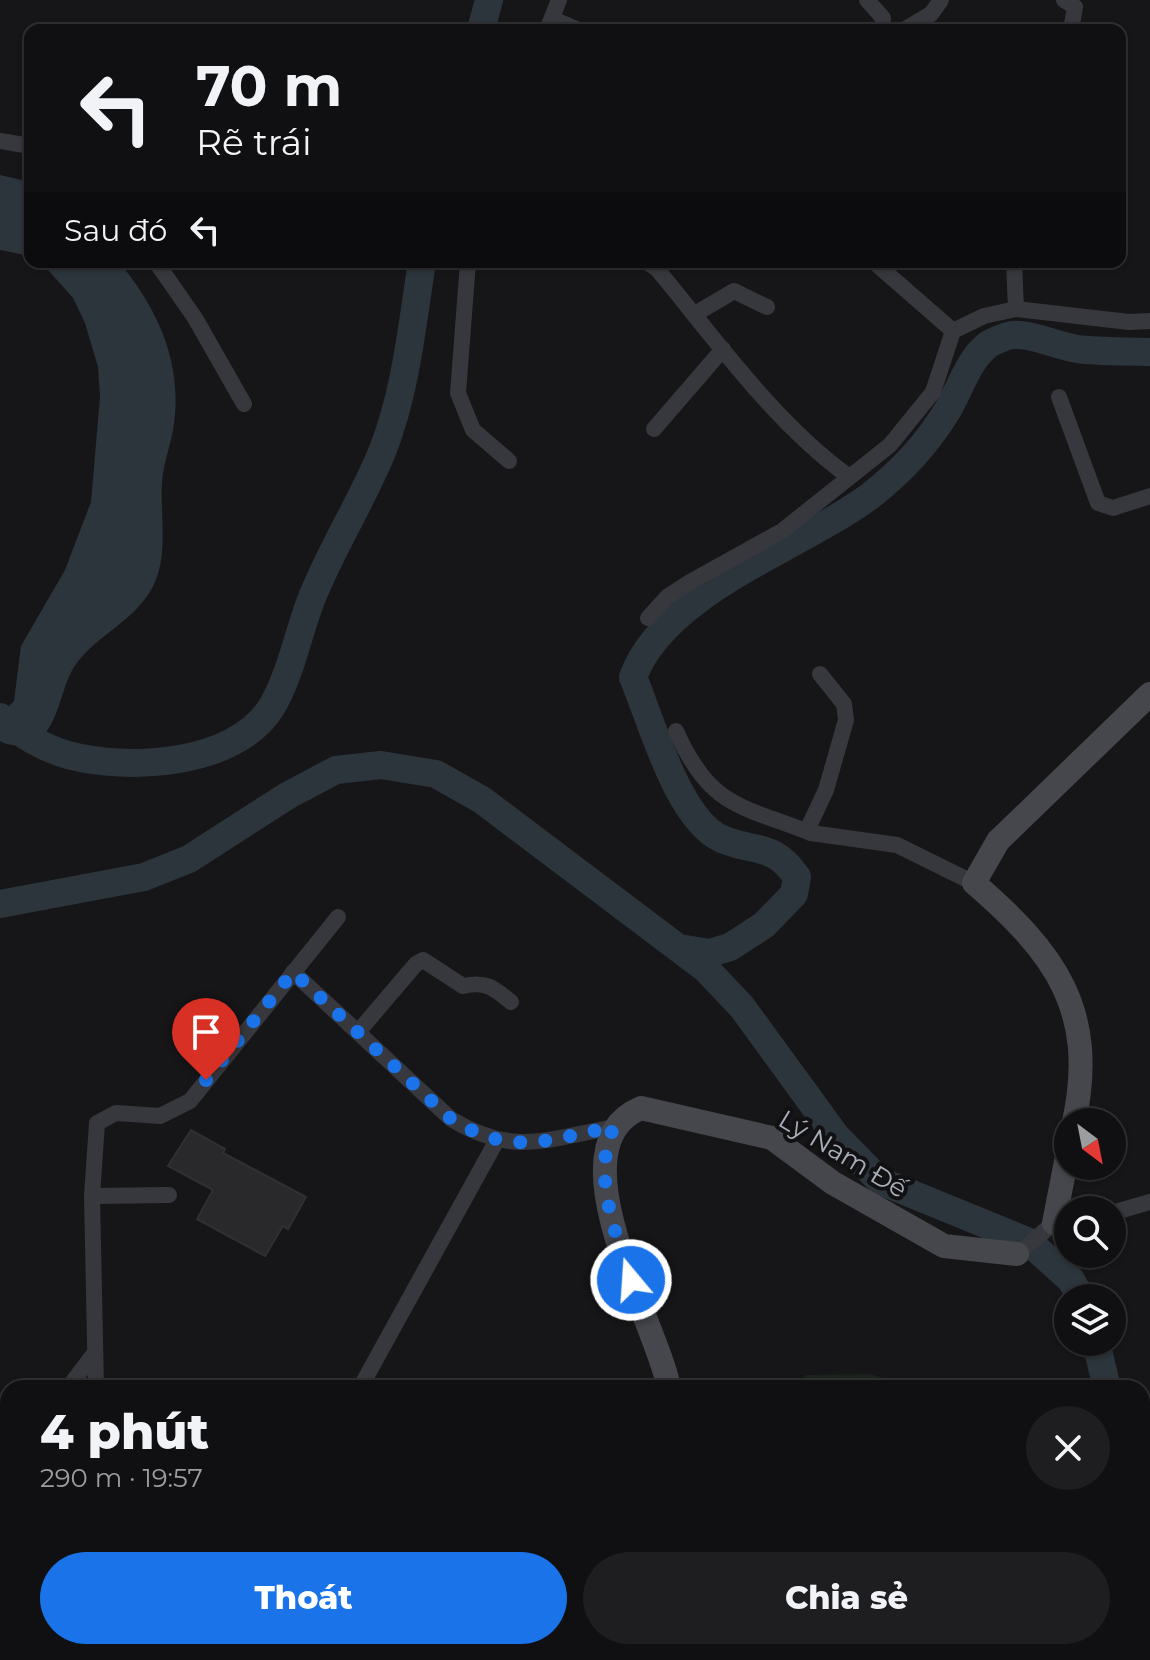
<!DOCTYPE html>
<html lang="vi">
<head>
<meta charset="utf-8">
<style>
	body { margin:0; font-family:Montserrat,sans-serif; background:#1e1e20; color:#f1f3f6; height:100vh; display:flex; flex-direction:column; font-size:30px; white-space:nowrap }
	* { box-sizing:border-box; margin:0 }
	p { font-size:26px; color:#9c9d9f }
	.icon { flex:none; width:44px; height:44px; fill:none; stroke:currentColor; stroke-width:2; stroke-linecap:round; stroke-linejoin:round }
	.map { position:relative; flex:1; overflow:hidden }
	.side { position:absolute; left:0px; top:1380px; width:1150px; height:280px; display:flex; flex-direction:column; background:#101012; border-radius:24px 24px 0 0; box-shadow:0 2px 6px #0004,0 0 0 2px #303032 }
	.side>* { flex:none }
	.top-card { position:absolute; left:24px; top:24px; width:1102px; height:244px; border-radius:16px; box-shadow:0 2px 6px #0004,0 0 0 2px #303032; background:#101012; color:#f1f3f6; overflow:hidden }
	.needle { width:52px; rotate:148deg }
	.buttons { position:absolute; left:1054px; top:1108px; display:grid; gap:16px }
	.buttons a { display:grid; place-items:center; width:72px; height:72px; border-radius:50%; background:#101012; box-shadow:0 2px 6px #0004,0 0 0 2px #303032; font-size:40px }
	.pin { position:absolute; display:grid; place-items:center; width:68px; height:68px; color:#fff; margin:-82px -34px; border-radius:50% 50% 50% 0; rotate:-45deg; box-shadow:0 0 8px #0007 }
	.pin .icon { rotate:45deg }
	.me { position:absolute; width:88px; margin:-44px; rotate:342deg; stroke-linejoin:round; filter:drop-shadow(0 0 6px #0008) }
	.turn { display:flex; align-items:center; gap:28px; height:168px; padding:0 40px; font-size:36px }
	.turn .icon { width:104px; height:104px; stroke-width:2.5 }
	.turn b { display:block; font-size:56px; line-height:68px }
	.then { display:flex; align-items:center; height:76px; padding:0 40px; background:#0003; gap:16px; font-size:30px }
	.round { display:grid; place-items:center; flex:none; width:84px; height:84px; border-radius:42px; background:#1e1e20 }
	.summary { display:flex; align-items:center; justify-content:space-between; height:136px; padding:0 40px }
	h1 { font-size:48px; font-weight:800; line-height:60px }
	.cta { display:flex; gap:16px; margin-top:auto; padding:16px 40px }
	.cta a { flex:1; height:92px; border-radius:48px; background:#1a73e8; color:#fff; font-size:32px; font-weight:800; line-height:92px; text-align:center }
	.cta a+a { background:#1e1e20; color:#f1f3f6 }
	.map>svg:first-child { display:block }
	.green { fill:#1c231d }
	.water { fill:#2c353c }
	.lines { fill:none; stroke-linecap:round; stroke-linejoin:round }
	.river { stroke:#2c353c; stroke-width:28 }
	.building { fill:#29292c; stroke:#303034; stroke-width:2 }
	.street { stroke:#37383d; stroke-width:16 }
	.secondary { stroke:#45474d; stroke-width:24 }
	.route { stroke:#1a73e8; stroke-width:14; stroke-dasharray:0 25.2 }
	.labels { text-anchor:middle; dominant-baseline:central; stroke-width:8; stroke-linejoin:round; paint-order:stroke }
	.street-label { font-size:26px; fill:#a8adb8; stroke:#111113 }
</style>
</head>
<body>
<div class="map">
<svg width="1150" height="1660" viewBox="0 0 1150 1660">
	<rect width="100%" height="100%" fill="#161618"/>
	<g class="green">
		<polygon points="870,1374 915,1388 795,1388 806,1375"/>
		<polygon points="791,1652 1070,1652 1075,1660 790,1660"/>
	</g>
	<g class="water">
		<polygon points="0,175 30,182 30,256 0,250"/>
		<path d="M 41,262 L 119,262 C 159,310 184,366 173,430 C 170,447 163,465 162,483 C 160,513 167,544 158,574 C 144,619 97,632 74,667 C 61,688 59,723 40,738 C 29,746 12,748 0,741 L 0,705 L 9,706 L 14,701 L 21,646 L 65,570 L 91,502 L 100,397 L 98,367 L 85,323 L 73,298 Z"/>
	</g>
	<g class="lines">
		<g class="river">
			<polyline points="481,30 489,0"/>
			<path d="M 0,717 C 19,733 43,748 68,755 C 127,771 234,766 271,708 C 290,677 298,634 311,600 C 331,549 361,503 382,452 C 406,392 412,325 422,262"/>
			<polyline points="0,904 144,877 189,859 287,796 336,770 381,765 436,774 482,800 706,969 742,1007 836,1136 880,1181 1029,1242 1071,1280 1081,1298"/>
			<path d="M 679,948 L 710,953 L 730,947 L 764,925 L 794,894 L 797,877 C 773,842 755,853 722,839 C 678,820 651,720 633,677 C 665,591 799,549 870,496 C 901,472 927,444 947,411 C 960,390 968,359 989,344 C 994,341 1006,336 1012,335 C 1031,333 1057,346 1077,349 C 1101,352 1126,351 1150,352"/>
			<polyline points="1096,1342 1107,1388"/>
			<polyline points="1142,1524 1150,1544"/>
		</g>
	</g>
	<polygon class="building" points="191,1130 225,1149 223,1153 306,1197 288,1229 283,1226 265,1256 197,1219 213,1190 168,1166"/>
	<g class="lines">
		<g class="street">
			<polyline points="867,0 883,18 882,30"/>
			<polyline points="1064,0 1075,7 1071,30"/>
			<polyline points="553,19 579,30"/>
			<polyline points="547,30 559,0"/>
			<polyline points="904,30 931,14 941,0"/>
			<polyline points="0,141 30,146"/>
			<polyline points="156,262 195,318 244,404"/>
			<polyline points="468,262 458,393 473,430 509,461"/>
			<path d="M 647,262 L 657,269 C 716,340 774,422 848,476"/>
			<polyline points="874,262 953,331"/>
			<polyline points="1014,262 1016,309"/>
			<polyline points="695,314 734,291 767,307"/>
			<polyline points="1059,397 1098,503 1113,508 1150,496"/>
			<polyline points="654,429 723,349"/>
			<polyline points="648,618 667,597 690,582 782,531 890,445 933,392 953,331 984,316 1016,309 1129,322 1150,321"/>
			<polyline points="820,674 844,704 846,720 826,790 810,824 811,833 897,845 974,883"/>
			<path d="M 676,731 C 710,807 739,805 811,833"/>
			<path d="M 293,972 L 451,1119 C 514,1157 547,1139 614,1127"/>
			<path d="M 358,1032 L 416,964 L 423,960 L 463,986 C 486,981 493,987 511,1002"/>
			<polyline points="92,1196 169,1195"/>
			<polyline points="1112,1213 1150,1202"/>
			<polyline points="1017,1254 1054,1223 1068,1221"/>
			<polyline points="68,1388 93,1355"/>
			<polyline points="96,1388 92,1196 97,1123 116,1113 160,1116 190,1101 338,917"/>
			<polyline points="360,1388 497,1140"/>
			<polyline points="0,1448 8,1441"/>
			<polyline points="509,1652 537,1658 608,1654"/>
			<polyline points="99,1660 101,1652"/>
			<polyline points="147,1660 155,1652"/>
		</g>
		<g class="secondary">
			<path d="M 1074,1122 C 1098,1010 1055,953 974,883 L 998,841 L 1150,694"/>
			<polyline points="1054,1223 1068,1151"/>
			<path d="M 669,1388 C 658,1325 550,1146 641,1108 L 772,1138 L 833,1183 L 944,1246 L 1017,1254"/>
			<polyline points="607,1660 609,1652"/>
		</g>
	</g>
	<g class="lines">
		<path class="route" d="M 206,1080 L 293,972 L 451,1119 C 514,1158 547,1139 614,1127 C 591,1173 616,1234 631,1280"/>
	</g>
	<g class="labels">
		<g class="street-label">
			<text transform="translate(843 1154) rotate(31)">Lý Nam Đế</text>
		</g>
	</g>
</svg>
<div class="buttons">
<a><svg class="needle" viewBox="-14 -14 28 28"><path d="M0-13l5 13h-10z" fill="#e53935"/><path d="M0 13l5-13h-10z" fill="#9c9d9f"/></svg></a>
<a><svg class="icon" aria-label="search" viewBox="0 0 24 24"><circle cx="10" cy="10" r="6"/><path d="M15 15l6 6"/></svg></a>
<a><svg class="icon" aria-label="layers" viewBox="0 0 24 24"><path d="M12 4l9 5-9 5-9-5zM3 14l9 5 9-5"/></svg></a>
</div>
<div class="pin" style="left:206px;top:1080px;background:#d93025"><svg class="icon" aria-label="arrive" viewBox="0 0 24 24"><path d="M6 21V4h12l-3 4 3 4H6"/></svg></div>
<svg class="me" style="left:631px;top:1280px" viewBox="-20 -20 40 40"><circle r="17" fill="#1a73e8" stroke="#fff" stroke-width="3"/><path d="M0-11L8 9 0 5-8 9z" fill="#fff"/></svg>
<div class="top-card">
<div class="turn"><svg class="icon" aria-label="left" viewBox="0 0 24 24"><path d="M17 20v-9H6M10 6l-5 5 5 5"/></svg><div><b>70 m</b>Rẽ trái</div></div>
<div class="then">Sau đó<svg class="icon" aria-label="left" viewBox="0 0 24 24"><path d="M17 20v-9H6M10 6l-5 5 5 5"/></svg></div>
</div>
<section class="side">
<div class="summary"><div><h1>4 phút</h1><p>290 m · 19:57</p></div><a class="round"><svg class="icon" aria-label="close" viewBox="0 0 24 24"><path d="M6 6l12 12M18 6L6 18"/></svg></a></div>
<div class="cta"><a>Thoát</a><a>Chia sẻ</a></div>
</section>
</div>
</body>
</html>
